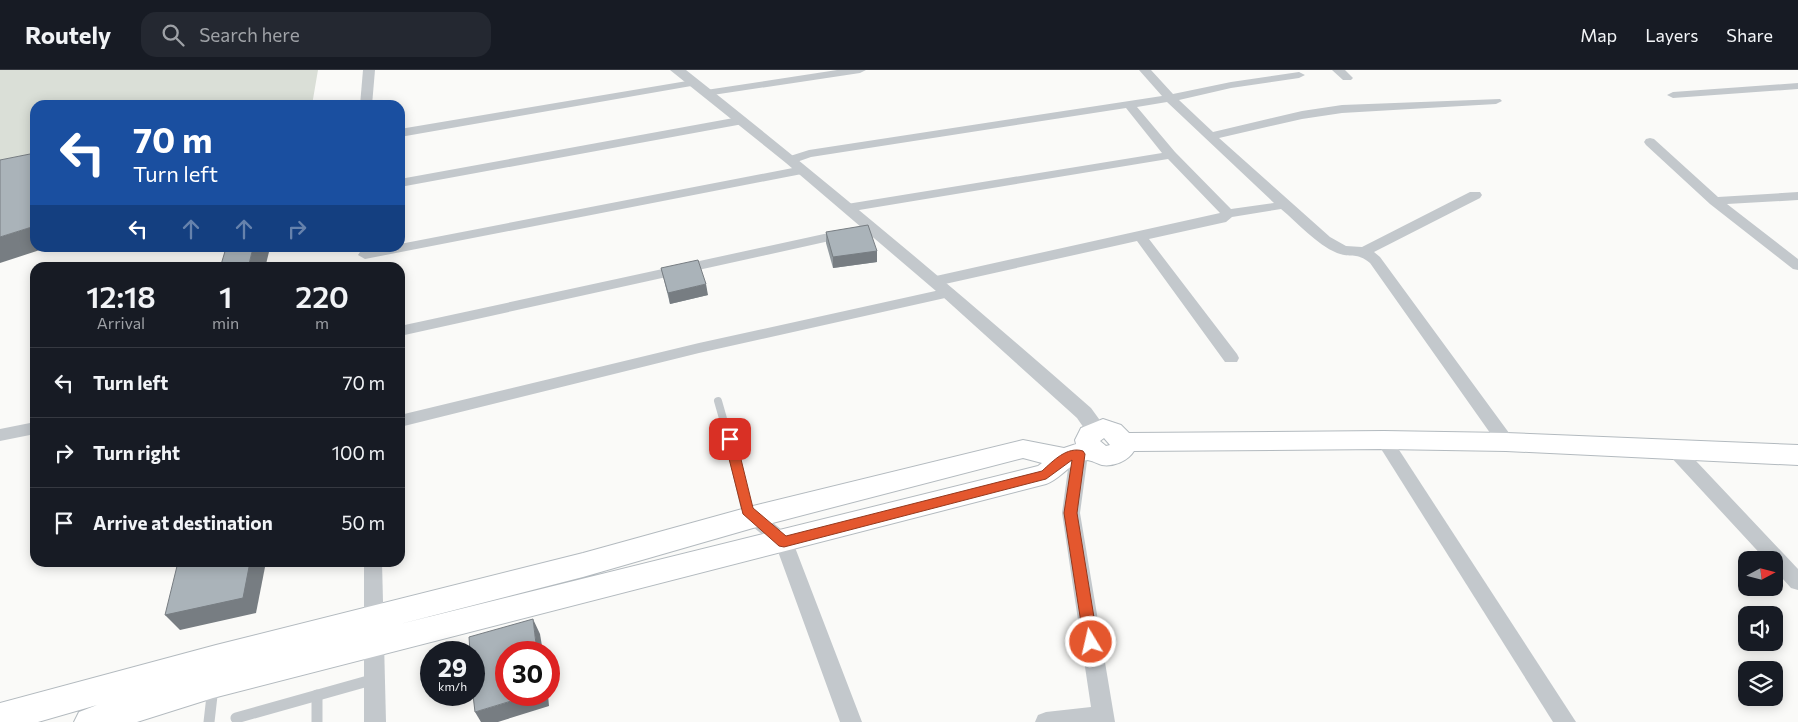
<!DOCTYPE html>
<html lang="en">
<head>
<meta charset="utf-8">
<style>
	body { margin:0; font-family:Commissioner,sans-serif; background:#242831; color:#f1f3f6; height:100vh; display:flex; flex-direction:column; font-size:19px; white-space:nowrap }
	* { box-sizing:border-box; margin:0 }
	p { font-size:16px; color:#9ea1a6 }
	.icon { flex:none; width:28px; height:28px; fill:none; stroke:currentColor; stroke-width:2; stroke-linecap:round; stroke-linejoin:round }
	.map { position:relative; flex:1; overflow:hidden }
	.drawer { position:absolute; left:30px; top:192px; width:375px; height:305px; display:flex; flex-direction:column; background:#171b24; border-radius:15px; box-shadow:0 2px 12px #0003 }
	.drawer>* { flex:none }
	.banner { position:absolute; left:30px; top:30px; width:375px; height:152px; border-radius:15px; box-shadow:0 2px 12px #0003; background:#1a4fa0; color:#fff; overflow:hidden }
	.needle { width:32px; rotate:83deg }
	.fabs { position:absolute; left:1738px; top:481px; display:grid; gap:10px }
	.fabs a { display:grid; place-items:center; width:45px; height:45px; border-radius:10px; background:#171b24; box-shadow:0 2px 12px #0003; font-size:25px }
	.speed { position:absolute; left:420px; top:571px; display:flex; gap:10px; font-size:25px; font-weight:700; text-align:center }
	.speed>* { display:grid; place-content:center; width:65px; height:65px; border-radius:50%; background:#171b24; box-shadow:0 2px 12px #0003; line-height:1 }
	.speed small { font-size:12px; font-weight:400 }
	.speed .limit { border:8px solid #d22; background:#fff; color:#111 }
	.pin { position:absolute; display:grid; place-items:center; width:42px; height:42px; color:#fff; margin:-21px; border-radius:10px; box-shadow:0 2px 8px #0006 }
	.me { position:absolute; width:55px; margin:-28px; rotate:351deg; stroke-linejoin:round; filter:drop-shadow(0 0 4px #0008) }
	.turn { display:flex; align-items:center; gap:18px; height:105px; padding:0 20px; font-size:22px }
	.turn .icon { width:65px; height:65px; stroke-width:2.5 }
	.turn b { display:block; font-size:35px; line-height:42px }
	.lanes { display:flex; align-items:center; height:48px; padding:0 20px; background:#0003; justify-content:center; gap:25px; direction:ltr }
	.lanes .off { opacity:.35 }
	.eta { display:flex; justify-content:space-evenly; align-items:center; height:85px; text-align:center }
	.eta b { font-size:30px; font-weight:600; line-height:35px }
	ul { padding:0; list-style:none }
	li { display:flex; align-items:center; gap:15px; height:70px; padding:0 20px; border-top:1px solid #363941 }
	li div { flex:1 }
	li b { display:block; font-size:19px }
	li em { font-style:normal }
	header { display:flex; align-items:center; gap:30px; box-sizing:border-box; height:70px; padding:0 25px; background:#171b24; border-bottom:1px solid #363941 }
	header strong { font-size:24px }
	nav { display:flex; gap:28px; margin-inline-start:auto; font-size:18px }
	.search { width:350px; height:45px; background:#242831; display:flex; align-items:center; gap:12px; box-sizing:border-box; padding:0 18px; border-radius:15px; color:#9ea1a6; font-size:19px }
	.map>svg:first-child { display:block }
	.green { fill:#dadfd7 }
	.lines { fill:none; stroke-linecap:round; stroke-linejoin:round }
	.secondary-casing { stroke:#b3babf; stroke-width:2 }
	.service-far1 { stroke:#c3c8cc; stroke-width:8 }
	.service { stroke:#c3c8cc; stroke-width:11 }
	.minor { fill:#c3c8cc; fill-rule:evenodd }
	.tertiary { fill:#c3c8cc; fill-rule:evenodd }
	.secondary { fill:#fff; fill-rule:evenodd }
	.wall { fill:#929a9f }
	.shaded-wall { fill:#777d82 }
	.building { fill:#aab3b9; stroke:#777d82 }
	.route { fill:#e4572e; stroke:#94391e }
</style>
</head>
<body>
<header>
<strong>Routely</strong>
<div class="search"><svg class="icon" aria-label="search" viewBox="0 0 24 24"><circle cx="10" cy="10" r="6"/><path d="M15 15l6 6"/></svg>Search here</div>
<nav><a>Map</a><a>Layers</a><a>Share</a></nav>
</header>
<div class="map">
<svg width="1798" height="652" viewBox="0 0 1798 652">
	<rect width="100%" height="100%" fill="#fafaf8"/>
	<polygon class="green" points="0,0 318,0 312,35 35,35 35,85 0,91"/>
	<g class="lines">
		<defs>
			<path id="secondary" d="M 1103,349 L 1121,355 L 1129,363 L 1384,361 L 1506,363 L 1798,375 L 1798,395 L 1506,381 L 1384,379 L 1134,381 C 1128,391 1113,397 1102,395 C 1098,394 1091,390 1087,390 C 1071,391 1061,409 1046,414 L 213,628 L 137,652 L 74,652 L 79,642 L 97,635 L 38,652 L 0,652 L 0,633 L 216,575 L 583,483 L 753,436 L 1023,370 L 1064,378 L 1076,374 L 1075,370 L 1081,358 ZM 1104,368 L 1110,375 L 1106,376 L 1100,371 ZM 1023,388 L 1042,393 L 1038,396 L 400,554 L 583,507 L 753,458 Z"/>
		</defs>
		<use href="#secondary" class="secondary-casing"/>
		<polyline class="service-far1" points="718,331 734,387"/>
		<g class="service">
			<polyline points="734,386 747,441 753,446"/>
			<polyline points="317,625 317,652"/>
			<polyline points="236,648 375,609"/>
			<polyline points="209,652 213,617"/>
		</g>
		<g class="minor">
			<polygon points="363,0 375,0 372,35 360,35"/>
			<polygon points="837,0 866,0 860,3 706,26 700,23 706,20"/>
			<path d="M 1139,0 L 1151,0 L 1173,24 L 1231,12 L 1299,2 L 1305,5 L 1299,8 L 1231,18 L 1179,30 L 1213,62 L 1302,41 L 1342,35 L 1500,29 L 1502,31 L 1496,34 L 1342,43 L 1302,49 L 1219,68 L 1330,167 L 1346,176 L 1362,177 L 1470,122 L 1480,122 L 1482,125 L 1480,128 L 1374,182 L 1380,187 L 1512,367 L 1514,372 L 1512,377 L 1506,378 L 1500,377 L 1370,193 C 1355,181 1352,189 1337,183 C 1316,174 1299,154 1281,139 L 1232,147 L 1226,152 L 1149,169 L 1237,284 L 1239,288 L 1237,292 L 1225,292 L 1137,171 L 936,216 L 929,211 L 936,206 L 1220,143 L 1168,89 L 847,142 L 840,138 L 847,134 L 1162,83 L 1126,38 L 811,87 L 791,94 L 785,90 L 787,87 L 809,80 L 1162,26 ZM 1167,32 L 1274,133 L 1231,139 L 1175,82 L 1137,37 Z"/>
			<polygon points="1332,0 1345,0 1353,8 1351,10 1343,10"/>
			<polygon points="693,10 699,13 697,15 400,67 400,59"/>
			<polygon points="1798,13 1798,19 1673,28 1667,25 1673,22"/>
			<polygon points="739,47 743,48 745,51 743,54 400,117 400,109"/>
			<polygon points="1650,68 1654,69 1718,127 1798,122 1798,130 1727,134 1798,189 1798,200 1793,199 1710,134 1646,75 1644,72 1646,69"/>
			<polygon points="803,96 809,100 807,103 365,189 358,185 360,182 381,178 400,178 400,174"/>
			<polygon points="847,159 852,160 854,163 852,166 400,266 400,256"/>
			<polygon points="949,218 954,220 956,223 954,226 699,283 400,357 400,345 699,273"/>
			<polygon points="35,352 35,364 0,371 0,359"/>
			<polygon points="1384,364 1390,366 1576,652 1553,652 1378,374 1376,370 1378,366"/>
			<polygon points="1674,373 1680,374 1798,499 1798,520 1791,518 1774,499 1774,490 1766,490 1668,384 1665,379 1668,374"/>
			<polygon points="1079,377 1085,379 1088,384 1080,443 1115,652 1035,652 1038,645 1046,642 1091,637 1062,443 1070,384 1073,379"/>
			<polygon points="753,440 759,442 791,467 862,652 840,652 776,476 747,452 744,447 747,442"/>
			<polygon points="364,492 382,492 386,652 364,652"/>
		</g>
		<path class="tertiary" d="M 670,0 L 686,0 C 824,109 959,222 1091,338 L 1107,360 L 1104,365 C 1090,370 1085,359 1077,348 L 943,227 L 786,93 Z"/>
		<use href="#secondary" class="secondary"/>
	</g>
	<g class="wall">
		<polygon points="826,162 877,181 877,192 833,198 826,173"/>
		<polygon points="661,198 708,225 670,234"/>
	</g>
	<g class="shaded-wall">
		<polygon points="35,156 35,178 46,178 0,193 0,167"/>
		<polygon points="253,178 270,178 265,198 248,198"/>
		<polygon points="877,181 877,192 833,198 833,187"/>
		<polygon points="706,214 708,225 670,234 668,223"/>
		<polygon points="250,492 266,492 256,543 180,560 165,545"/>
		<polygon points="533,549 540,564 543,582 537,582"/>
		<polygon points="531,625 548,625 549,636 498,652 481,652 475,642"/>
	</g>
	<g class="building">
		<polygon points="35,83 35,156 0,167 0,90"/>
		<polygon points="868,155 877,181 833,187 826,162"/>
		<polygon points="226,178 253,178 248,198 220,198"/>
		<polygon points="698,190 706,214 668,223 661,198"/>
		<polygon points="178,492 250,492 243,528 165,545"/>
		<polygon points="533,549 537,582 506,582 506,625 531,625 475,642 473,625 474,582 470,582 469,567"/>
	</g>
	<path class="route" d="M 730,365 L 736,369 L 753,438 L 786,466 L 1042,401 C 1053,391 1067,376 1083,381 L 1085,384 L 1077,443 L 1098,572 L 1096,577 L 1091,578 L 1086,577 L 1084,572 L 1064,443 L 1072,390 L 1046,409 L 784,477 L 779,476 L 743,444 L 724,369 Z"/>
</svg>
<div class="fabs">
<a><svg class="needle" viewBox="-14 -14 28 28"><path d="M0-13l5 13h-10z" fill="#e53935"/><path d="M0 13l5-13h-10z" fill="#9ea1a6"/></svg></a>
<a><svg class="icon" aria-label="sound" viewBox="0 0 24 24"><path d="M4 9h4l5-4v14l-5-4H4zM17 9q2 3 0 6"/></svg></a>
<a><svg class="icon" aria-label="layers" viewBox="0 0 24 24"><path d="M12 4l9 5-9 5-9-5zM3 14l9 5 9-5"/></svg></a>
</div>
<div class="speed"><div>29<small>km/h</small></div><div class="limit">30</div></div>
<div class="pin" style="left:730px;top:369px;background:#d93025"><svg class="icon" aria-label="arrive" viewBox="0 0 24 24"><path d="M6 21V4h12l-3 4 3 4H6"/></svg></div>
<svg class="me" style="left:1091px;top:572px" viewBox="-20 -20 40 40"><circle r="17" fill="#e4572e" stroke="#fff" stroke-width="3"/><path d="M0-11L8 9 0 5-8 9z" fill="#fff"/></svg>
<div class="banner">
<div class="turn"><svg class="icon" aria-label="left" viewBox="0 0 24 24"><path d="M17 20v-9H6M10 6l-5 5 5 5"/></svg><div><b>70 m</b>Turn left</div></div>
<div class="lanes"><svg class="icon" aria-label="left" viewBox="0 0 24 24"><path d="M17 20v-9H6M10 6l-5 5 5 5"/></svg><svg class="icon off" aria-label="ahead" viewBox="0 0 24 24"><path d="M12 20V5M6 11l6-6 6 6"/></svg><svg class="icon off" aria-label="ahead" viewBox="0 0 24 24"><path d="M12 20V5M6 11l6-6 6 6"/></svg><svg class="icon off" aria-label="right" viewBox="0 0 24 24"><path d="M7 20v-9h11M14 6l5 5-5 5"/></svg></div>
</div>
<section class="drawer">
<div class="eta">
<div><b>12:18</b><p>Arrival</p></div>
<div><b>1</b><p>min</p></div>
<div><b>220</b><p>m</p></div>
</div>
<ul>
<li><svg class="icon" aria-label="left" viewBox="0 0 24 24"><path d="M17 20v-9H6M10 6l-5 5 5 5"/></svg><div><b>Turn left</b></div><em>70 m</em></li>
<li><svg class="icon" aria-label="right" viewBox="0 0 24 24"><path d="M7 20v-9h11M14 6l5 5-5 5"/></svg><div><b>Turn right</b></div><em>100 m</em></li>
<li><svg class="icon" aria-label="arrive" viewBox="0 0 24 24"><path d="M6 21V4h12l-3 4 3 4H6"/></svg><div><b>Arrive at destination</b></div><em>50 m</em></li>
</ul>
</section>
</div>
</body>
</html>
